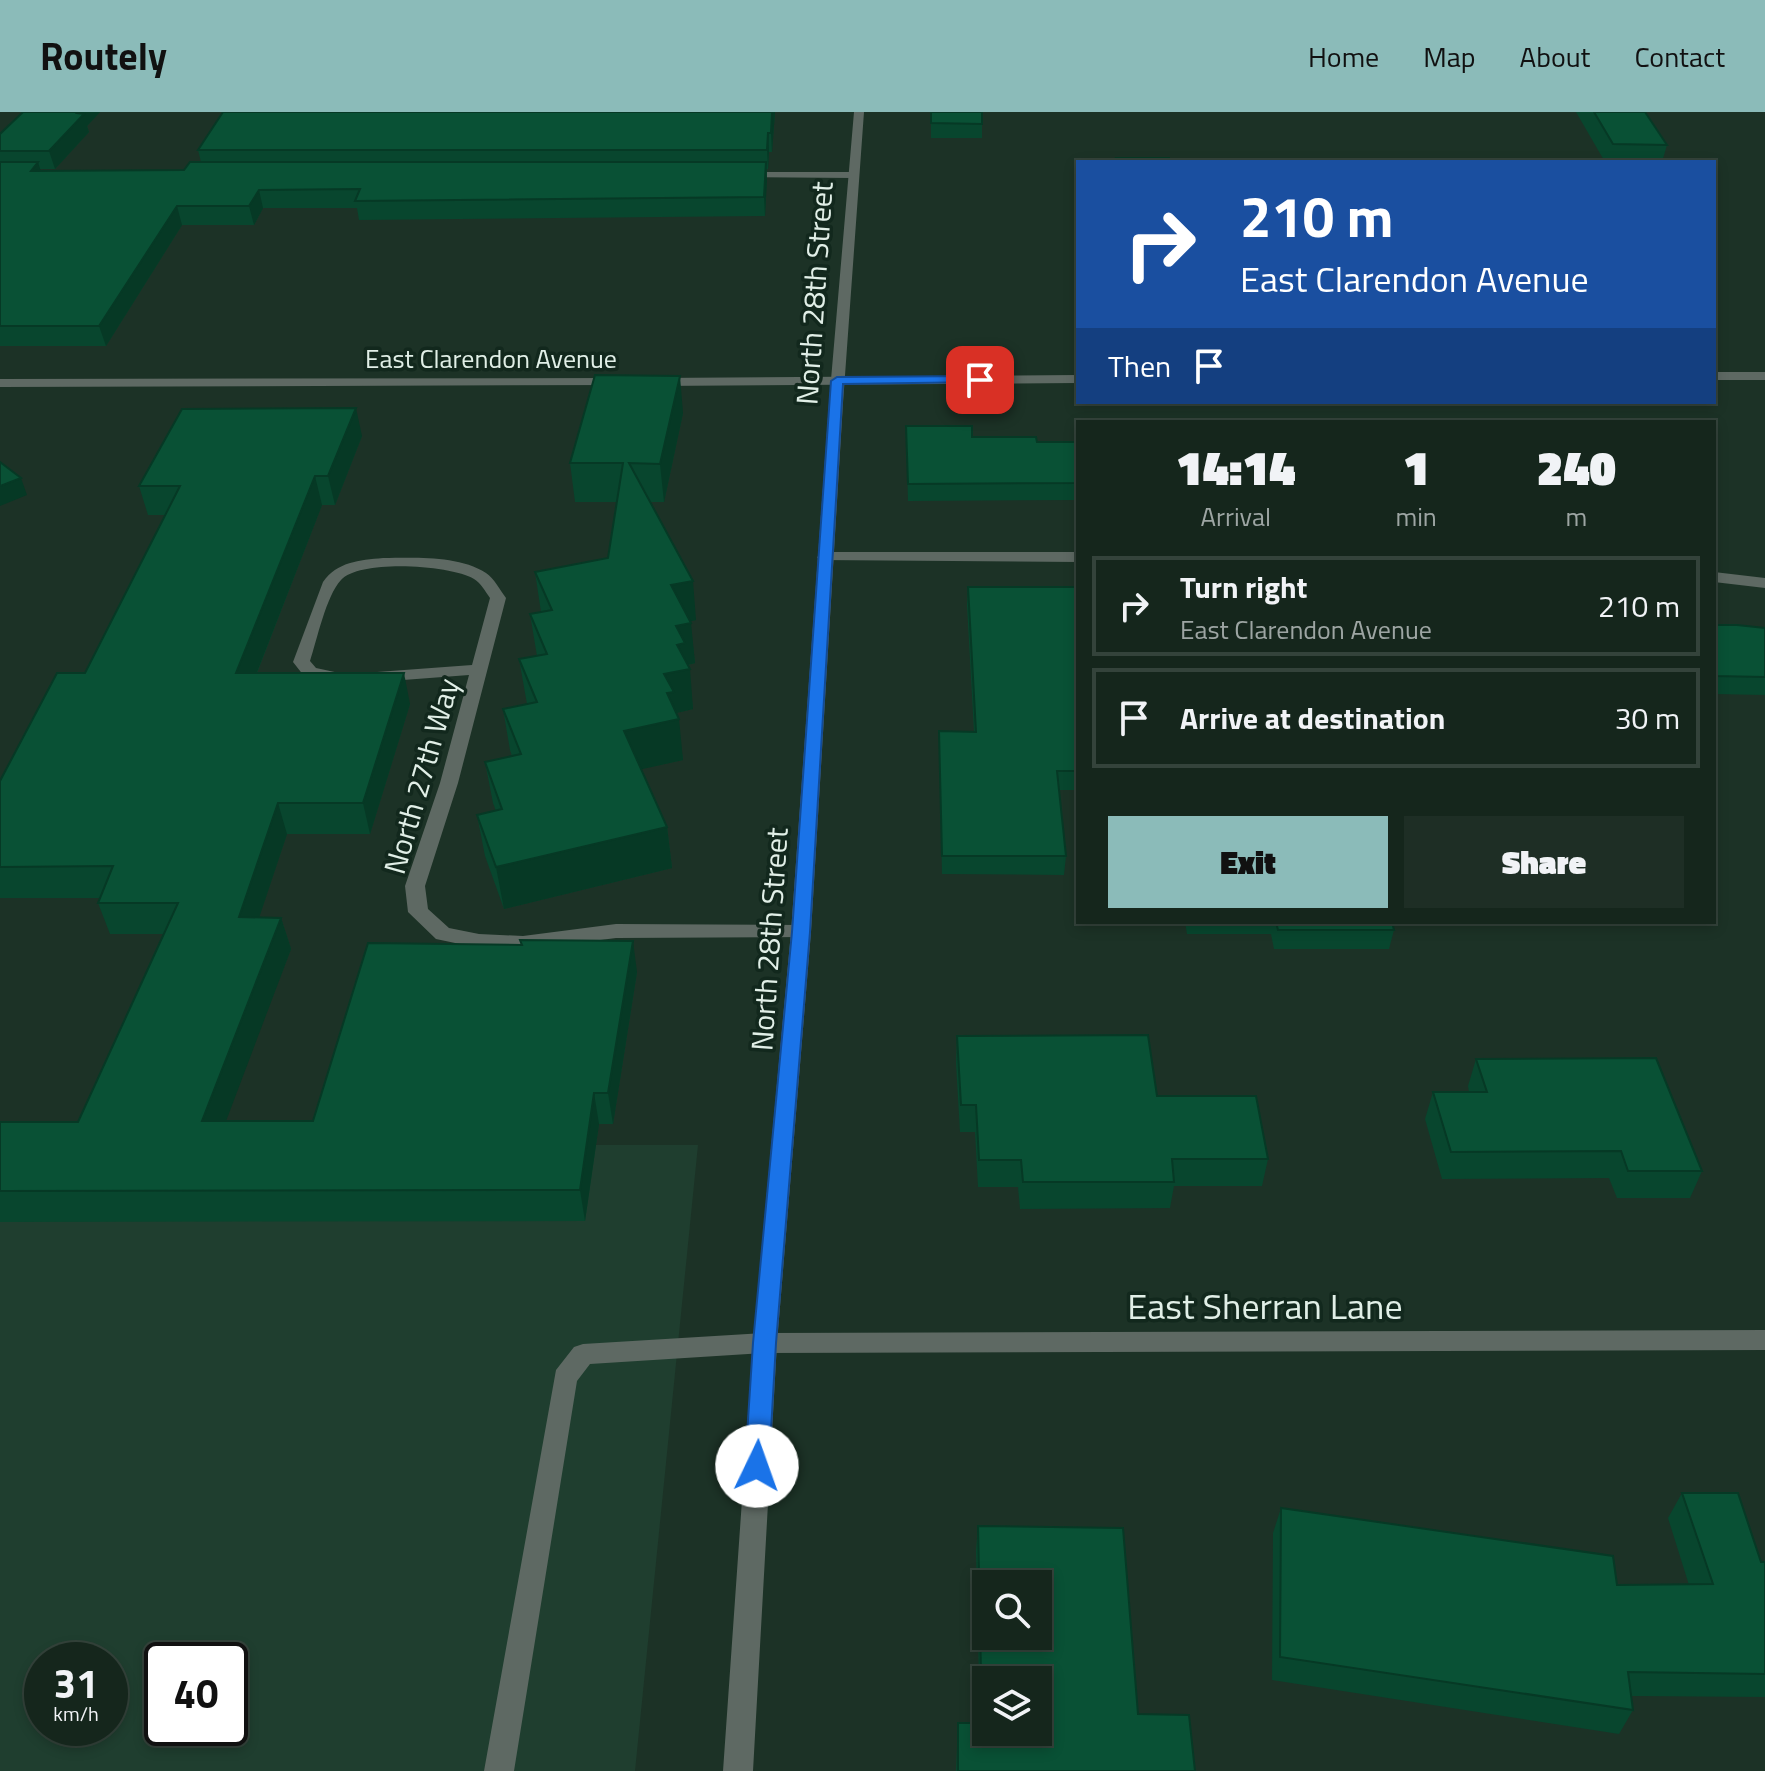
<!DOCTYPE html>
<html lang="en">
<head>
<meta charset="utf-8">
<style>
	body { margin:0; font-family:"Titillium Web",sans-serif; background:#1e2e25; color:#f1f3f6; height:100vh; display:flex; flex-direction:column; font-size:30px; white-space:nowrap }
	* { box-sizing:border-box; margin:0 }
	p { font-size:26px; color:#9da5a3 }
	.icon { flex:none; width:44px; height:44px; fill:none; stroke:currentColor; stroke-width:2; stroke-linecap:round; stroke-linejoin:round }
	.map { position:relative; flex:1; overflow:hidden }
	.sheet { position:absolute; left:1076px; top:308px; width:640px; height:504px; display:flex; flex-direction:column; background:#15261c; border-radius:0px; box-shadow:0 4px 12px #0003,0 0 0 2px #34433b }
	.sheet>* { flex:none }
	.banner { position:absolute; left:1076px; top:48px; width:640px; height:244px; border-radius:0px; box-shadow:0 4px 12px #0003,0 0 0 2px #34433b; background:#1a4fa0; color:#fff; overflow:hidden }
	.fabs { position:absolute; left:972px; top:1458px; display:grid; gap:16px }
	.fabs a { display:grid; place-items:center; width:80px; height:80px; border-radius:0px; background:#15261c; box-shadow:0 4px 12px #0003,0 0 0 2px #34433b; font-size:40px }
	.speed { position:absolute; left:24px; top:1530px; display:flex; gap:16px; font-size:40px; font-weight:700; text-align:center }
	.speed>* { display:grid; place-content:center; width:104px; height:104px; border-radius:50%; background:#15261c; box-shadow:0 4px 12px #0003,0 0 0 2px #34433b; line-height:1 }
	.speed small { font-size:20px; font-weight:400 }
	.speed .limit { border:4px solid #111; border-radius:12px; background:#fff; color:#111 }
	.pin { position:absolute; display:grid; place-items:center; width:68px; height:68px; color:#fff; margin:-34px; border-radius:16px; box-shadow:0 4px 12px #0006 }
	.me { position:absolute; width:88px; margin:-44px; rotate:3deg; stroke-linejoin:round; filter:drop-shadow(0 0 6px #0008) }
	.turn { display:flex; align-items:center; gap:28px; height:168px; padding:0 32px; font-size:36px }
	.turn .icon { width:104px; height:104px; stroke-width:2.5 }
	.turn b { display:block; font-size:56px; line-height:68px }
	.then { display:flex; align-items:center; height:76px; padding:0 32px; background:#0003; gap:16px; font-size:30px }
	.eta { display:flex; justify-content:space-evenly; align-items:center; height:136px; text-align:center }
	.eta b { font-size:48px; font-weight:800; line-height:56px }
	.primary-button { display:flex; gap:16px; margin-top:auto; padding:16px 32px }
	.primary-button a { flex:1; height:92px; border-radius:0px; background:#8bbbb9; color:#111; font-size:32px; font-weight:800; line-height:92px; text-align:center }
	.primary-button a+a { background:#1e2e25; color:#f1f3f6 }
	ul { padding:0; list-style:none }
	li { display:flex; align-items:center; gap:24px; height:100px; margin:0 16px 12px; padding:0 16px; border:4px solid #34433b; border-radius:0px }
	li div { flex:1 }
	li b { display:block; font-size:30px }
	li em { font-style:normal }
	header { display:flex; align-items:center; gap:48px; box-sizing:border-box; height:112px; padding:0 40px; background:#8bbbb9; color:#111 }
	header strong { font-size:38px }
	nav { display:flex; gap:44px; margin-inline-start:auto; font-size:28px }
	.map>svg:first-child { display:block }
	.built { fill:#1f3e2f; fill-rule:evenodd }
	.lines { fill:none; stroke-linecap:round; stroke-linejoin:round }
	.service { fill:#5e6963; fill-rule:evenodd }
	.minor { fill:#5e6963; fill-rule:evenodd }
	.tertiary { fill:#5e6963; fill-rule:evenodd }
	.wall { fill:#08462e }
	.shaded-wall { fill:#063925 }
	.building { fill:#095135; stroke:#063925; stroke-width:2; fill-rule:evenodd }
	.route { fill:#1a73e8; stroke:#114b97; stroke-width:2 }
	.labels { text-anchor:middle; dominant-baseline:central; stroke-width:7; stroke-linejoin:round; paint-order:stroke }
	.far-street-label { font-size:26px; fill:#e1efe7; stroke:#12281d }
	.street-label { font-size:30px; fill:#e1efe7; stroke:#12281d }
	.near-street-label { font-size:36px; fill:#e1efe7; stroke:#12281d }
</style>
</head>
<body>
<header>
<strong>Routely</strong>
<nav><a>Home</a><a>Map</a><a>About</a><a>Contact</a></nav>
</header>
<div class="map">
<svg width="1765" height="1659" viewBox="0 0 1765 1659">
	<rect width="100%" height="100%" fill="#1c3226"/>
	<path class="built" d="M 0,1033 L 698,1033 L 635,1659 L 0,1659 ZM 42,1548 L 110,1548 L 110,1616 L 42,1616 ZM 162,1548 L 230,1548 L 230,1616 L 162,1616 Z"/>
	<g class="lines">
		<g class="service">
			<polygon points="741,60 853,60 859,63 853,66 737,65 735,63"/>
			<polygon points="765,1221 774,1224 777,1231 774,1238 765,1241 590,1252 577,1269 514,1659 484,1659 556,1258 574,1235 583,1232"/>
		</g>
		<g class="minor">
			<rect x="1714" y="260" width="51" height="8"/>
			<polygon points="1078,263 1078,271 656,274 649,270 656,266"/>
			<polygon points="620,266 627,270 625,273 0,275 0,267"/>
			<polygon points="825,440 1078,440 1078,450 819,448 817,445"/>
			<path d="M 383,446 C 414,446 458,443 486,461 C 494,466 500,478 506,486 L 458,671 L 425,774 L 428,797 L 449,816 L 479,822 L 523,824 L 616,812 L 801,813 L 808,815 L 811,820 L 808,825 L 616,826 L 523,838 L 479,836 L 436,827 L 408,800 L 405,774 L 440,671 L 469,563 L 377,570 L 368,565 L 377,560 L 472,553 L 490,486 C 485,479 481,471 474,467 C 451,453 360,447 341,468 C 326,484 317,528 310,549 L 316,556 L 344,562 L 347,566 L 338,571 L 304,564 L 293,550 L 323,470 C 337,450 359,448 383,446 Z"/>
			<polygon points="1714,460 1765,466 1765,476 1714,470"/>
			<polygon points="1765,1218 1765,1238 765,1241 756,1238 753,1231 756,1224 765,1221"/>
		</g>
		<polygon class="tertiary" points="854,0 864,0 843,291 811,820 777,1231 753,1659 723,1659 753,1231 791,820 829,291"/>
	</g>
	<g class="wall">
		<polygon points="21,0 100,0 87,14 89,20 55,57 40,57 41,59 184,58 201,50 198,38 223,0 775,0 772,40 769,40 768,57 767,57 765,104 359,108 357,96 263,96 254,113 182,113 106,234 0,234 0,22 22,1"/>
		<polygon points="931,0 982,12 982,26 931,26"/>
		<polygon points="1576,0 1645,0 1667,33 1662,50 1605,50"/>
		<polygon points="683,301 664,390 650,390 696,508 690,509 695,551 688,553 693,597 676,601 683,648 641,657 667,715 672,756 504,797 485,744 477,703 496,699 493,691 485,650 512,644 510,638 503,597 527,592 519,547 537,544 530,502 541,500 535,460 608,446 617,390 575,390 570,351"/>
		<polygon points="906,314 972,325 1037,330 1078,349 1078,388 908,389"/>
		<polygon points="362,324 335,393 322,393 257,561 410,592 370,722 287,722 259,805 281,806 291,837 225,1009 313,1009 521,833 520,828 637,860 613,1012 599,1012 585,1109 0,1110 0,1010 78,1010 163,822 110,822 98,791 100,786 0,786 0,669 85,561 165,403 148,403 139,374"/>
		<polygon points="968,475 1078,475 1078,678 1059,678 1066,744 1064,763 942,762 939,619 974,620 967,493"/>
		<polygon points="1714,513 1765,516 1765,583 1714,582"/>
		<polygon points="1185,810 1392,810 1394,818 1389,837 1274,837 1271,822 1187,822"/>
		<polygon points="957,924 1157,984 1268,1047 1262,1074 1174,1074 1170,1096 1020,1097 1018,1075 978,1075 975,1020 960,1020 956,951"/>
		<polygon points="1476,947 1702,1059 1690,1086 1617,1086 1609,1066 1442,1067 1425,1007 1433,980 1469,980 1468,974"/>
		<polygon points="1682,1381 1761,1450 1765,1450 1765,1585 1631,1584 1633,1598 1619,1622 1272,1568 1273,1421 1281,1396 1617,1473 1689,1473 1668,1406"/>
		<polygon points="978,1414 1138,1602 1195,1659 956,1659 958,1611 980,1611 976,1439"/>
	</g>
	<g class="shaded-wall">
		<polygon points="78,0 100,0 87,14 89,20 55,57 49,39"/>
		<polygon points="772,0 775,0 772,40 771,21"/>
		<polygon points="768,21 769,40 768,57 767,38"/>
		<polygon points="38,50 44,69 31,59"/>
		<polygon points="766,50 767,69 765,104 764,85"/>
		<polygon points="259,78 263,96 254,113 249,94"/>
		<polygon points="177,94 182,113 106,234 99,214"/>
		<polygon points="680,264 683,301 664,390 660,352"/>
		<polygon points="356,296 362,324 335,393 328,364"/>
		<polygon points="315,364 322,393 245,591 236,561"/>
		<polygon points="21,366 27,383 0,394 0,374"/>
		<polygon points="693,469 696,508 675,513 671,473"/>
		<polygon points="691,511 695,551 687,553 690,557 693,597 676,601 679,607 683,648 629,660 624,619 664,562 676,514"/>
		<polygon points="404,561 410,592 370,722 363,691"/>
		<polygon points="278,691 287,722 249,836 239,805"/>
		<polygon points="667,715 672,756 504,797 496,755"/>
		<polygon points="281,806 291,837 214,1041 202,1009"/>
		<polygon points="633,829 637,860 613,1012 608,981"/>
		<polygon points="594,981 599,1012 585,1109 580,1078"/>
	</g>
	<g class="building">
		<polygon points="23,0 78,0 77,1 84,2 49,39 0,39 0,22"/>
		<polygon points="223,0 772,0 771,21 768,21 767,38 198,38"/>
		<polygon points="931,0 982,0 982,12 931,11"/>
		<polygon points="1594,0 1645,0 1667,33 1613,32"/>
		<polygon points="1116,46 1169,46 1170,50 1117,50"/>
		<polygon points="0,50 38,50 31,59 184,58 190,50 766,50 764,85 355,89 360,77 259,78 249,94 177,94 99,214 0,214"/>
		<polygon points="595,263 680,264 660,352 629,351 693,469 671,473 691,511 676,514 685,531 677,533 690,557 664,562 674,580 667,581 679,607 624,619 667,715 496,755 477,703 502,697 485,650 521,642 503,597 537,590 519,547 547,542 530,502 552,498 535,460 608,446 623,351 570,351"/>
		<polygon points="356,296 328,364 315,364 236,561 404,561 363,691 278,691 239,805 281,806 202,1009 313,1009 368,831 522,833 520,828 633,829 608,981 594,981 580,1078 0,1079 0,1010 78,1010 178,791 98,791 113,754 0,755 0,669 57,561 85,561 180,374 139,374 182,297"/>
		<polygon points="906,314 972,314 972,325 1036,325 1037,330 1075,330 1078,349 1078,371 908,372"/>
		<polygon points="0,350 21,366 0,374"/>
		<polygon points="968,475 1078,475 1078,659 1057,659 1066,744 942,744 939,619 976,620"/>
		<polygon points="1714,513 1737,513 1765,516 1765,565 1714,564"/>
		<polygon points="1276,810 1392,810 1394,818 1278,818"/>
		<polygon points="1148,923 1157,984 1256,984 1268,1047 1172,1047 1174,1070 1023,1070 1021,1048 979,1048 976,993 961,993 957,924"/>
		<polygon points="1656,946 1702,1059 1628,1059 1621,1039 1451,1040 1433,980 1487,980 1476,947"/>
		<polygon points="1682,1381 1738,1381 1761,1450 1765,1450 1765,1562 1628,1560 1633,1598 1280,1545 1281,1396 1613,1444 1617,1473 1713,1472"/>
		<path d="M 978,1414 L 1123,1416 L 1138,1602 L 1189,1603 L 1195,1659 L 958,1659 L 958,1611 L 982,1611 ZM 986,1472 L 1038,1472 L 1038,1524 L 986,1524 ZM 986,1568 L 1038,1568 L 1038,1620 L 986,1620 Z"/>
	</g>
	<polygon class="route" points="980,264 986,268 984,270 843,272 810,820 776,1231 769,1354 765,1361 757,1364 749,1361 745,1354 753,1231 792,820 831,269 837,265"/>
	<g class="labels">
		<g class="far-street-label">
			<text x="491" y="246">East Clarendon Avenue</text>
		</g>
		<g class="street-label">
			<text transform="translate(814 181) rotate(-86)">North 28th Street</text>
			<text transform="translate(421 664) rotate(-74)">North 27th Way</text>
			<text transform="translate(769 827) rotate(-86)">North 28th Street</text>
		</g>
		<g class="near-street-label">
			<text x="1265" y="1193">East Sherran Lane</text>
		</g>
	</g>
</svg>
<div class="fabs">
<a><svg class="icon" aria-label="search" viewBox="0 0 24 24"><circle cx="10" cy="10" r="6"/><path d="M15 15l6 6"/></svg></a>
<a><svg class="icon" aria-label="layers" viewBox="0 0 24 24"><path d="M12 4l9 5-9 5-9-5zM3 14l9 5 9-5"/></svg></a>
</div>
<div class="speed"><div>31<small>km/h</small></div><div class="limit">40</div></div>
<div class="pin" style="left:980px;top:268px;background:#d93025"><svg class="icon" aria-label="arrive" viewBox="0 0 24 24"><path d="M6 21V4h12l-3 4 3 4H6"/></svg></div>
<svg class="me" style="left:757px;top:1354px" viewBox="-20 -20 40 40"><circle r="19" fill="#fff"/><path d="M0-13L10 11 0 6-10 11z" fill="#1a73e8"/></svg>
<div class="banner">
<div class="turn"><svg class="icon" aria-label="right" viewBox="0 0 24 24"><path d="M7 20v-9h11M14 6l5 5-5 5"/></svg><div><b>210 m</b>East Clarendon Avenue</div></div>
<div class="then">Then<svg class="icon" aria-label="arrive" viewBox="0 0 24 24"><path d="M6 21V4h12l-3 4 3 4H6"/></svg></div>
</div>
<section class="sheet">
<div class="eta">
<div><b>14:14</b><p>Arrival</p></div>
<div><b>1</b><p>min</p></div>
<div><b>240</b><p>m</p></div>
</div>
<ul>
<li><svg class="icon" aria-label="right" viewBox="0 0 24 24"><path d="M7 20v-9h11M14 6l5 5-5 5"/></svg><div><b>Turn right</b><p>East Clarendon Avenue</p></div><em>210 m</em></li>
<li><svg class="icon" aria-label="arrive" viewBox="0 0 24 24"><path d="M6 21V4h12l-3 4 3 4H6"/></svg><div><b>Arrive at destination</b></div><em>30 m</em></li>
</ul>
<div class="primary-button"><a>Exit</a><a>Share</a></div>
</section>
</div>
</body>
</html>
